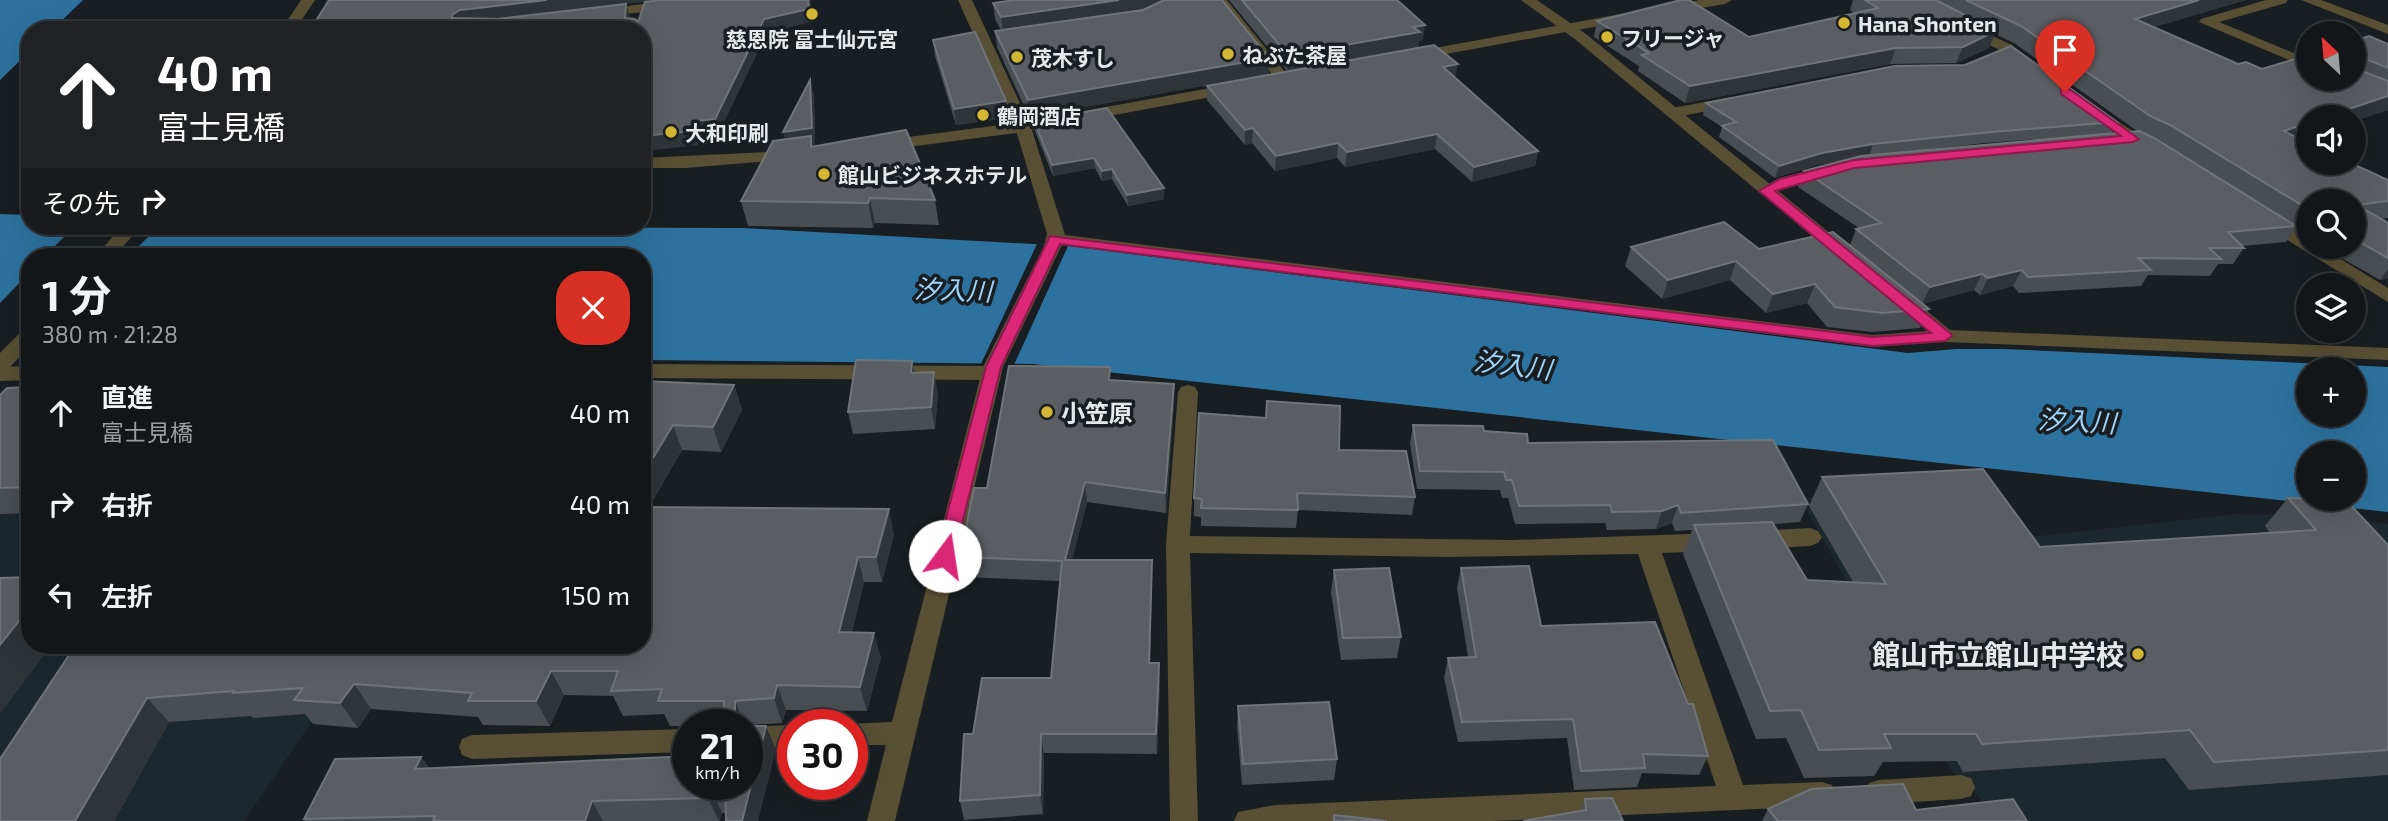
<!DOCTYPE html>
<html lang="ja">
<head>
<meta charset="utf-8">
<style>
	body { margin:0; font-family:"Exo 2","Noto Sans JP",sans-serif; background:#1b1f22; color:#f1f3f6; height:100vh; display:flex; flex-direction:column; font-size:26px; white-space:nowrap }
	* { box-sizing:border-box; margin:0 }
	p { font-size:23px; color:#9c9fa2 }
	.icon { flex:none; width:38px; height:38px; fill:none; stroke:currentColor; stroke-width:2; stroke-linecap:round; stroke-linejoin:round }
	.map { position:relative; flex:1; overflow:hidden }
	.details { position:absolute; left:21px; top:248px; width:630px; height:406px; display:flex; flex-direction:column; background:#121619; border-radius:28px; box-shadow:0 7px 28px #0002,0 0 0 2px #313538 }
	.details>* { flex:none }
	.guide { position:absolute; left:21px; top:21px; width:630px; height:214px; border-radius:28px; box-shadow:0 7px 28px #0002,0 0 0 2px #313538; background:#202124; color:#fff; overflow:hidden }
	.needle { width:46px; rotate:334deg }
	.fabs { position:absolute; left:2296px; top:21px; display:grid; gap:14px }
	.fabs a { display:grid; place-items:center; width:70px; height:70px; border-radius:50%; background:#121619; box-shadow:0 7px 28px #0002,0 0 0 2px #313538; font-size:35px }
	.speed { position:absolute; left:672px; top:709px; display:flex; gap:14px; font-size:35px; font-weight:700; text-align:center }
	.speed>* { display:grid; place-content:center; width:91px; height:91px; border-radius:50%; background:#121619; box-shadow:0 7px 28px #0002,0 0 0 2px #313538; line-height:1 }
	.speed small { font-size:18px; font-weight:400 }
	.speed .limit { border:10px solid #d22; background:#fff; color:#111 }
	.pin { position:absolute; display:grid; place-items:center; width:60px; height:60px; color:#fff; margin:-72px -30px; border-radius:50% 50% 50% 0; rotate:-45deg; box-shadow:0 0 7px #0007 }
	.pin .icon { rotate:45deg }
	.me { position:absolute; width:77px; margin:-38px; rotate:14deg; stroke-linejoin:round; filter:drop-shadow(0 0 5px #0008) }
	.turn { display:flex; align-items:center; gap:24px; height:147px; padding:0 21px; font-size:32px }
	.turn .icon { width:91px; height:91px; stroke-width:2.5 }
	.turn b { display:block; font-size:49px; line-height:60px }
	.then { display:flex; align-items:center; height:66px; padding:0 21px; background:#0003; gap:14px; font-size:26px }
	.round { display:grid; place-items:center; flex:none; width:74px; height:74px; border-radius:28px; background:#1b1f22 }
	.summary { display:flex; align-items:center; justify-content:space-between; height:119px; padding:0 21px }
	h1 { font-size:42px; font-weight:700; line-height:52px }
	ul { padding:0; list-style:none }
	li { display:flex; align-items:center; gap:21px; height:91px; padding:0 21px }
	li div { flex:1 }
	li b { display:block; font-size:26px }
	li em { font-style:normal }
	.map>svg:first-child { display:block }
	.built { fill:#1c272e }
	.water { fill:#2d729e; fill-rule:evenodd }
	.pier { fill:#181e21 }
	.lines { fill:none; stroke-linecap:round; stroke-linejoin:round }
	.service { fill:#585034; fill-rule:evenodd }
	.minor { fill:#585034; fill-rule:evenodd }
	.tertiary { fill:#585034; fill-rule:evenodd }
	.wall { fill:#494e53; fill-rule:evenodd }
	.shaded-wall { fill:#2e3438 }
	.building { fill:#5a5e63; stroke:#6f7478; stroke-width:2 }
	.route { fill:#db2777; stroke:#8e194d; stroke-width:2 }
	.poi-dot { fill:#d4b635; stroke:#181e21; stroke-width:2.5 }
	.labels { text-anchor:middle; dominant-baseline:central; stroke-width:7; stroke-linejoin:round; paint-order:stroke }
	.far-poi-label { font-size:21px; font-weight:bold; fill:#e5e9ec; stroke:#181e21; text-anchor:start }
	.poi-label { font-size:24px; font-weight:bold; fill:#e5e9ec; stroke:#181e21; text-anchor:start }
	.water-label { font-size:26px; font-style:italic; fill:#9ed3f9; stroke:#181e21 }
	.near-poi-label { font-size:28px; font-weight:bold; fill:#e5e9ec; stroke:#181e21; text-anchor:end }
</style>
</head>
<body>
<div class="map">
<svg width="2388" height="821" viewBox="0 0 2388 821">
	<rect width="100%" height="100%" fill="#181e21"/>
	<g class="built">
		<polygon points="30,391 30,646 364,646 244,821 0,821 0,412"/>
		<polygon points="1969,484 2013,539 2236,514 2327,515 2388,524 2388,821 2003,821 1951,770 1800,498"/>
	</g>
	<g class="water">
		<polygon points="0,0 83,0 52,30 30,30 30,51 0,80"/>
		<path d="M 0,214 L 30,215 L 30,226 L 743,228 L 1068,246 L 1908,353 L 1956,349 L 2005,349 L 2388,367 L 2388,512 L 1033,364 L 642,360 L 642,257 L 30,257 L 30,354 L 0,354 ZM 2308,369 L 2354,369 L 2354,415 L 2308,415 ZM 2308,453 L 2354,453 L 2354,499 L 2308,499 Z"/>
	</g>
	<g class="pier">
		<polygon points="75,226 159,226 128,257 44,257"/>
		<polygon points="1037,244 1068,246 1013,367 981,364"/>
		<polygon points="30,272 30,357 0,358 0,303"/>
	</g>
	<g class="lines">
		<g class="service">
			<polygon points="1213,0 1227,0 1289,77 1292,80 1289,83 1279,83"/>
			<polygon points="1968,25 2012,45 2035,64 2028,68 2002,51 1963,32 1963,26"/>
			<polygon points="1732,97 1737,99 1740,102 1737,105 1672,118 1664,113 1672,108"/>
			<polygon points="2090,105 2096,107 2157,147 2155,150 2143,150 2084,113 2082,110 2084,107"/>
			<polygon points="1828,166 1834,167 1836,171 1834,175 1791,186 1766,196 1757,191 1779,178"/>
			<polygon points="2269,216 2308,238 2308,247 2321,247 2388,288 2388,302 2263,225 2260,221 2263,217"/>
			<polygon points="642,364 992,366 999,368 1002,373 999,378 992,380 642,378"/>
		</g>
		<g class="minor">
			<polygon points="679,0 723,0 716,4 600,17 593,13 600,9"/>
			<polygon points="958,0 972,0 1031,127 1065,235 1873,335 1927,331 1893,301 1903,295 1910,297 1950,330 2388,348 2388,360 1945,342 1873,347 1062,245 1003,367 895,821 867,821 886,745 852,745 852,724 847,724 892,722 983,367 1044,246 1047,234 1015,127"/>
			<polygon points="1521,0 1537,0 1586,34 1848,248 1851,252 1848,256 1836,256 1576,40"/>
			<polygon points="2266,0 2288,0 2286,3 2219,22 2308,59 2308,68 2199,22 2201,19"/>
			<polygon points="2301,0 2321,0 2388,25 2388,34"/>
			<polygon points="30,366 30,380 0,381 0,367"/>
			<polygon points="1188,385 1195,387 1198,392 1190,536 1514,540 1717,533 1725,536 1729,542 1725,548 1717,551 1662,553 1743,785 1822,782 1832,785 1836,794 1832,803 1822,806 1493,821 1234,821 1238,812 1275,805 1716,786 1638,554 1447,557 1190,553 1198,821 1170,821 1166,544 1178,392 1181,387"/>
			<polygon points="1810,528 1818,531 1822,537 1818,543 1810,546 1756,549 1748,546 1744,540 1748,534 1756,531"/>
			<polygon points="793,725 793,747 747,749 747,727"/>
			<polygon points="688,729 688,752 472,759 462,755 459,747 462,739 472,735"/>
			<polygon points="1961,775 1971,778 1975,787 1971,796 1961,799 1879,804 1869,801 1865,792 1869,783 1879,780"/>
		</g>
		<g class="tertiary">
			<polygon points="301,0 315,0 295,30 281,30"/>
			<polygon points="1700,0 1732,0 1725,4 1671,13 1664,9 1666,6"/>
			<polygon points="1626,13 1633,17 1631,20 1413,60 1406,56 1413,52"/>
			<polygon points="1233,84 1241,89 1238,92 1023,132 885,150 877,145 885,140 1023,122"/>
			<polygon points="790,151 796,153 798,156 796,159 685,168 642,168 642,158"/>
			<polygon points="123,226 142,226 113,257 94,257"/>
			<polygon points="30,328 30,346 7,370 0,371 0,353 23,330"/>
		</g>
	</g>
	<g class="wall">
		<polygon points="1229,0 1397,0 1423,40 1419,41 1418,48 1287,71"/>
		<path d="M 1853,0 L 2246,0 L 2154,27 L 2238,64 L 2262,69 L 2354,79 L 2354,41 L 2388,44 L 2388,110 L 2354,121 L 2308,117 L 2308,136 L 2301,139 L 2388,180 L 2388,218 L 2380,219 L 2388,223 L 2388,278 L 2380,280 L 2322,247 L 2354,247 L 2354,201 L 2308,201 L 2308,235 L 2296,227 L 2286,242 L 2242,246 L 2244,248 L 2233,264 L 2218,264 L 2210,276 L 2148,275 L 2141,286 L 2019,293 L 2013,286 L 1980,295 L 1974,290 L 1922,304 L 1929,309 L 1920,328 L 1873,332 L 1827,327 L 1807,303 L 1766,313 L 1730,280 L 1662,299 L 1625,266 L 1631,247 L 1759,249 L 1850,245 L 1856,229 L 1859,228 L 1798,187 L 1804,171 L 1845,160 L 1817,165 L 1775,178 L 1719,137 L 1722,127 L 1703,115 L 1706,103 L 2117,122 L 2111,134 L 2137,131 L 2014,43 L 1995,34 L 1989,48 L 1956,63 L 1890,64 L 1685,103 L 1638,71 L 1639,66 L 1594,37 L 1597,21 L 1749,37 L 1855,14 L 1850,10 ZM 2106,134 L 1903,152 L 1985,143 Z"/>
		<polygon points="993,3 1269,58 1269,74 1029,117 997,47 995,31 1001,30 995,19"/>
		<polygon points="933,40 1006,101 1008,118 956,125 935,56"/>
		<polygon points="1455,78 1538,151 1535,166 1472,182 1435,149 1345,167 1337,158 1275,171 1252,143 1245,145 1207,100 1207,86"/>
		<polygon points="810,80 814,97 815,145 813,146 935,200 939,225 875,223 873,228 748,226 741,201 785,139"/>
		<polygon points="1034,121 1164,188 1164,199 1128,206 1112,179 1102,181 1095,168 1053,176 1035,131"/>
		<polygon points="912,361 915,373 938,393 935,429 853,434 848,412"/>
		<polygon points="1111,380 1174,403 1166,513 1087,502 1072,560 1152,560 1152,580 1150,663 1160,683 1157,754 1044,753 1043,814 964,820 960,801 973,734 1051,678 1060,581 964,577 960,557 987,488"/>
		<polygon points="642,381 734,385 742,410 721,452 682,450 649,507 894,534 882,582 864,582 852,632 881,657 867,711 786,710 782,723 747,725 688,724 688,726 670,726 664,714 623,716 613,696 564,695 550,726 483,725 478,717 371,709 358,728 313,724 305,714 253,718 251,716 169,722 114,821 0,821 75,646 642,646"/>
		<polygon points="30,387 30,513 0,514 0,395"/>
		<polygon points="1413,425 1484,431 1528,443 1808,504 1800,522 1774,524 1807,580 1853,582 1809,506 1822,477 2040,547 2270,533 2265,526 2288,498 2388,545 2388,775 2189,790 2165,758 1963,772 1957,761 1883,762 1874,776 1804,778 1786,738 1756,739 1683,554 1692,530 1675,531 1672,523 1656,529 1607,530 1605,523 1515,524 1508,498 1502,498 1500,490 1417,489 1410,443"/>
		<polygon points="1339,450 1415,497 1412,515 1298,510 1296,528 1201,526 1201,517 1194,516 1194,498"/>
		<polygon points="1461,568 1541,626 1708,756 1699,775 1642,773 1637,787 1574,790 1567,738 1458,742 1444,678 1448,658 1468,657 1457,588"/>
		<polygon points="1334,570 1401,637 1397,658 1341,660 1331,592"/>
		<polygon points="1238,706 1337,759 1334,780 1242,785 1237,727"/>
		<polygon points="776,750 726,813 722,813 719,821 305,821 304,819 421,757 429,768 688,784"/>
		<polygon points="1585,799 1623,821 1581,810"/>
		<polygon points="1768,809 1916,810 2027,821 1762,821"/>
	</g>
	<g class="shaded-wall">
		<polygon points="547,0 660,0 626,4 630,17 629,30 466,23 452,18 452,15 460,10"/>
		<polygon points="808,0 811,0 811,22 767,33 719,133 699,135 698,145 646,151 644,155 642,156 642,136 695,121 764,19"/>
		<polygon points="1119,0 1200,0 1138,12 1003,32 1001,17"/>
		<polygon points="2199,0 2246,0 2127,35 2135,19"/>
		<polygon points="1425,25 1423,40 1419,41 1418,48 1287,71 1288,55"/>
		<polygon points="1996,31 1989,48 1956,63 1963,47"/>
		<polygon points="1896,48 1890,64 1685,103 1690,86"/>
		<polygon points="1269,58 1269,74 1029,117 1028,100"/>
		<polygon points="1458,64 1455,78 1443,67"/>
		<polygon points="810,80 814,97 815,145 813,146 816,161 787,149 783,132"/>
		<polygon points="2388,96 2388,110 2354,121 2354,117 2325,117"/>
		<polygon points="1006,101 1008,118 956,125 954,109"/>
		<polygon points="2308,123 2308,136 2273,148 2284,131"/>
		<polygon points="1253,128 1252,143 1245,145 1245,130"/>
		<polygon points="1437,134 1435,149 1345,167 1347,152"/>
		<polygon points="1338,143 1337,158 1275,171 1276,156"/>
		<polygon points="1873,144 1869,156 1817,165 1775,178 1779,166 1822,153"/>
		<polygon points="1538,151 1535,166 1472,182 1474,167"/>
		<polygon points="1094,158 1095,168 1053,176 1052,165"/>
		<polygon points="1112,169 1112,179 1102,181 1102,171"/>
		<polygon points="1164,188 1164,199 1128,206 1127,195"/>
		<polygon points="870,198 875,223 873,228 868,203"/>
		<polygon points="1736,261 1730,280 1662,299 1668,280"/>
		<polygon points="2388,269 2388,278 2380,280"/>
		<polygon points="2022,270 2013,286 1980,295 1988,278"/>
		<polygon points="1982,274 1974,290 1922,304 1930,287"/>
		<polygon points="1815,284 1807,303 1766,313 1773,294"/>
		<polygon points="912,361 916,382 911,373"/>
		<polygon points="934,372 938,393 935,429 931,407"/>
		<polygon points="1174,384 1174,403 1166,513 1165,493"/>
		<polygon points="734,385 742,410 721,452 713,427"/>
		<polygon points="673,425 682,450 642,518 642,476"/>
		<polygon points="1085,482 1087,502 1067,580 1065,560"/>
		<polygon points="1678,505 1672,523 1656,529 1662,511"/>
		<polygon points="889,509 894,534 882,582 876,557"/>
		<polygon points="858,557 864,582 846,657 839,632"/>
		<polygon points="1152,560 1152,580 1149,683 1149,663"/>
		<polygon points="30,607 30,646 51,646 0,714 0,645"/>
		<polygon points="874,633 881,657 867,711 860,687"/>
		<polygon points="1159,663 1160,683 1157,754 1156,734"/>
		<polygon points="551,671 564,695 550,726 536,701"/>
		<polygon points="354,684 371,709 358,728 340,703"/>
		<polygon points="777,685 786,710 782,723 774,698"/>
		<polygon points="147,698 169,722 114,821 75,821"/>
		<polygon points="735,701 745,724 735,724"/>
		<polygon points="766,726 776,750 758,821 742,821"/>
		<polygon points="1041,734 1044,753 1043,814 1040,795"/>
		<polygon points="421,757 437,781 415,769"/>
		<polygon points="711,789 722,813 719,821 708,798"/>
		<polygon points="592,801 603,821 585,821"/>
	</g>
	<g class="building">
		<polygon points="329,0 547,0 460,10 452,15 452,18 498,19 626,4 625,18 635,19 638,22 645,2 660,0 808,0 809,9 764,19 715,119 695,121 694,131 642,136 642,30 310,30"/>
		<polygon points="1015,0 1119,0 1001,17 993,3"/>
		<polygon points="1164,0 1222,0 1269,58 1028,100 995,31 1143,10"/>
		<polygon points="1242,0 1397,0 1425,25 1413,27 1420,32 1288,55"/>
		<polygon points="1681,0 1689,0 1749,37 1878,8 1865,0 1936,0 1996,31 1963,47 1896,48 1690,86 1642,55 1649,53 1597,21"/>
		<polygon points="1966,0 2199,0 2135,19 2238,64 2246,62 2262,69 2308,55 2308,79 2354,79 2354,68 2388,81 2388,96 2325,117 2308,117 2308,123 2284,131 2308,143 2308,163 2351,163 2388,180 2388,201 2357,205 2388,223 2388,258 2354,239 2354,201 2308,201 2308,209 2170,125 2150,116 2021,26"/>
		<polygon points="975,32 1006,101 954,109 933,40"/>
		<polygon points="2369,36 2388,44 2388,68 2366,59 2354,60 2354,41"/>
		<polygon points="1434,45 1458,64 1443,67 1538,151 1474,167 1437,134 1347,152 1338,143 1276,156 1253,128 1245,130 1207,86"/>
		<polygon points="2011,46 2117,122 1991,132 1873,144 1822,153 1779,166 1722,126 1736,122 1706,103 1895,66 1965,65"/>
		<polygon points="810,80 812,128 783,132"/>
		<polygon points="1107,108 1164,188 1127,195 1112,169 1102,171 1094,158 1052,165 1034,121"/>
		<polygon points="906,130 935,200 870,198 868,203 741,201 773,141 811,136 811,147"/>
		<polygon points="2139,131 2154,138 2296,226 2228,232 2244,248 2209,248 2221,259 2138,258 2151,270 2028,277 2022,270 1988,278 1982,274 1930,287 1856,229 1881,223 1804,171 1861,156"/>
		<polygon points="1724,222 1759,249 1833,232 1929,309 1882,313 1835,307 1815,284 1773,294 1736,261 1668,280 1631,247"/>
		<polygon points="856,360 912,361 911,373 934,372 931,407 848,412"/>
		<polygon points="1009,366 1110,367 1109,380 1174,384 1165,493 1085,482 1065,560 1152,560 1149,663 1159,663 1156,734 1041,734 1040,795 960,801 964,734 973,734 982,678 1051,678 1062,561 960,557 974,488 987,488"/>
		<polygon points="642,381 734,385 713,427 673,425 642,476"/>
		<polygon points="30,387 30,487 0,488 0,395 7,388"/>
		<polygon points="1267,401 1340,406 1339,450 1406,451 1415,497 1297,493 1298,510 1201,508 1202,499 1194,498 1199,413 1266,418"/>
		<polygon points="1413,425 1483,426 1484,431 1527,434 1528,443 1773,440 1808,504 1681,513 1678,505 1662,511 1612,512 1610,505 1519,506 1512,480 1506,480 1504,472 1420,471"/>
		<polygon points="1983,469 2040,547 2316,530 2288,498 2345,499 2388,545 2388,750 2214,762 2190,730 1982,744 1976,734 1884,734 1891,748 1819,750 1801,710 1770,711 1694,525 1772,522 1807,580 1886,584 1822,477"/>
		<polygon points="642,507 889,509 876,557 858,557 839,632 874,633 860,687 777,685 774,698 735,701 735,724 724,724 724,701 658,701 662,689 611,691 618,671 551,671 536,701 468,701 472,693 354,684 340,703 294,700 303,688 233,693 234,691 147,698 75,821 0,821 0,759 75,646 642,646"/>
		<polygon points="1529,566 1541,626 1655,622 1688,704 1693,704 1708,756 1643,754 1645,768 1581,771 1573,719 1462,722 1448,658 1476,657 1461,568"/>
		<polygon points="1389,568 1401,637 1343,638 1334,570"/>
		<polygon points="30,577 30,607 0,645 0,578"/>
		<polygon points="1329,702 1337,759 1243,764 1238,706"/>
		<polygon points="747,726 766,726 742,821 726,821 725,788 711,789 708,798 592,801 585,821 433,821 435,816 304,819 335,759 421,757 415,769 688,756 688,784 747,784"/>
		<polygon points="1903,784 1916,810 2013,799 2027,821 1778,821 1768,809 1811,789"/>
		<polygon points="1612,798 1623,821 1523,821 1586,810 1585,799"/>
		<polygon points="1334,815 1387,821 1334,821"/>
	</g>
	<polygon class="route" points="2061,89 2069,89 2139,139 2133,142 1854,168 1775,191 1950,333 1952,336 1945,341 1873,346 1060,244 1001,367 954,556 951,561 939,561 936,556 986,367 1050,236 1873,337 1931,333 1759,191 1780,179 1854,160 2121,136 2061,94"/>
	<g class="poi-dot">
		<circle cx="812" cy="14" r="7"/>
		<circle cx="1844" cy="23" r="7"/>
		<circle cx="1607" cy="37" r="7"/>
		<circle cx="1228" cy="54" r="7"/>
		<circle cx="1017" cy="57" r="7"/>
		<circle cx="983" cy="115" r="7"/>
		<circle cx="671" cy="132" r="7"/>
		<circle cx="824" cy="174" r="7"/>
		<circle cx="1047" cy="412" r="7"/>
		<circle cx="2138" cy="654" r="7"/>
	</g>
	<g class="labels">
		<g class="far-poi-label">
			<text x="1858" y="23">Hana Shonten</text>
			<text x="1621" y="37">フリージャ</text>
			<text x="812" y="38" text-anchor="middle">慈恩院 冨士仙元宮</text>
			<text x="1242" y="54">ねぶた茶屋</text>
			<text x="1031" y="57">茂木すし</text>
			<text x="997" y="115">鶴岡酒店</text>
			<text x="685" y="132">大和印刷</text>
			<text x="838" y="174">館山ビジネスホテル</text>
		</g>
		<g class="poi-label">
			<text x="1061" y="412">小笠原</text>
		</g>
		<g class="water-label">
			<text transform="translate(953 289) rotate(2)">汐入川</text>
			<text transform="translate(1513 364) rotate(7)">汐入川</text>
			<text transform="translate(2077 420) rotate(3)">汐入川</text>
		</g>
		<g class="near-poi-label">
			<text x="2124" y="654">館山市立館山中学校</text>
		</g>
	</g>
</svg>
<div class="fabs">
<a><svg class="needle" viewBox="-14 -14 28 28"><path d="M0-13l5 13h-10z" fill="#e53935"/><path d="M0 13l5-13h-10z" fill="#9c9fa2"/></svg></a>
<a><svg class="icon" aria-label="sound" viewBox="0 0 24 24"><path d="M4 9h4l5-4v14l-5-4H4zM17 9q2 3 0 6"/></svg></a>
<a><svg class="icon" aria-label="search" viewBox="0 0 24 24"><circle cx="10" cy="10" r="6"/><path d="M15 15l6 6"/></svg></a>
<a><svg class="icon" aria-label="layers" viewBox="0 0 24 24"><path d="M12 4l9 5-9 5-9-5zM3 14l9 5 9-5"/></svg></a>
<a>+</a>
<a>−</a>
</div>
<div class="speed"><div>21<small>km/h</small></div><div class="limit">30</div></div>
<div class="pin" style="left:2065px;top:92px;background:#d93025"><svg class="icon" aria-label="arrive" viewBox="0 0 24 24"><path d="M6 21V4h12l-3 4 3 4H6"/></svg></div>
<svg class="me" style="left:945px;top:556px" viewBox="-20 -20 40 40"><circle r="19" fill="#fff"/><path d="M0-13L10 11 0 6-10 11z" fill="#db2777"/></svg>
<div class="guide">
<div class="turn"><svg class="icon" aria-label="ahead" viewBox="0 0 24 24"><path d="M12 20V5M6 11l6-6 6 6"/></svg><div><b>40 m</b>富士見橋</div></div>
<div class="then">その先<svg class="icon" aria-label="right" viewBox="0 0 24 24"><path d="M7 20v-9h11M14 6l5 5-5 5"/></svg></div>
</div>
<section class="details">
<div class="summary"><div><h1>1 分</h1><p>380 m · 21:28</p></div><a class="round" style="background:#d93025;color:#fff"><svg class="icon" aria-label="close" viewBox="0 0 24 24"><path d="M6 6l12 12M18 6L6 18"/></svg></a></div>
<ul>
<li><svg class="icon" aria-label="ahead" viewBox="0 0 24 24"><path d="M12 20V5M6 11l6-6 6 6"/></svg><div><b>直進</b><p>富士見橋</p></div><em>40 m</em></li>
<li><svg class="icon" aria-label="right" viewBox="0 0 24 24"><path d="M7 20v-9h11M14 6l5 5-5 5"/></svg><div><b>右折</b></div><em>40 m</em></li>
<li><svg class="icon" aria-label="left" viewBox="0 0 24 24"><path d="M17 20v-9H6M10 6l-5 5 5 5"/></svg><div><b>左折</b></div><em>150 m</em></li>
</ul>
</section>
</div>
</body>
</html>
